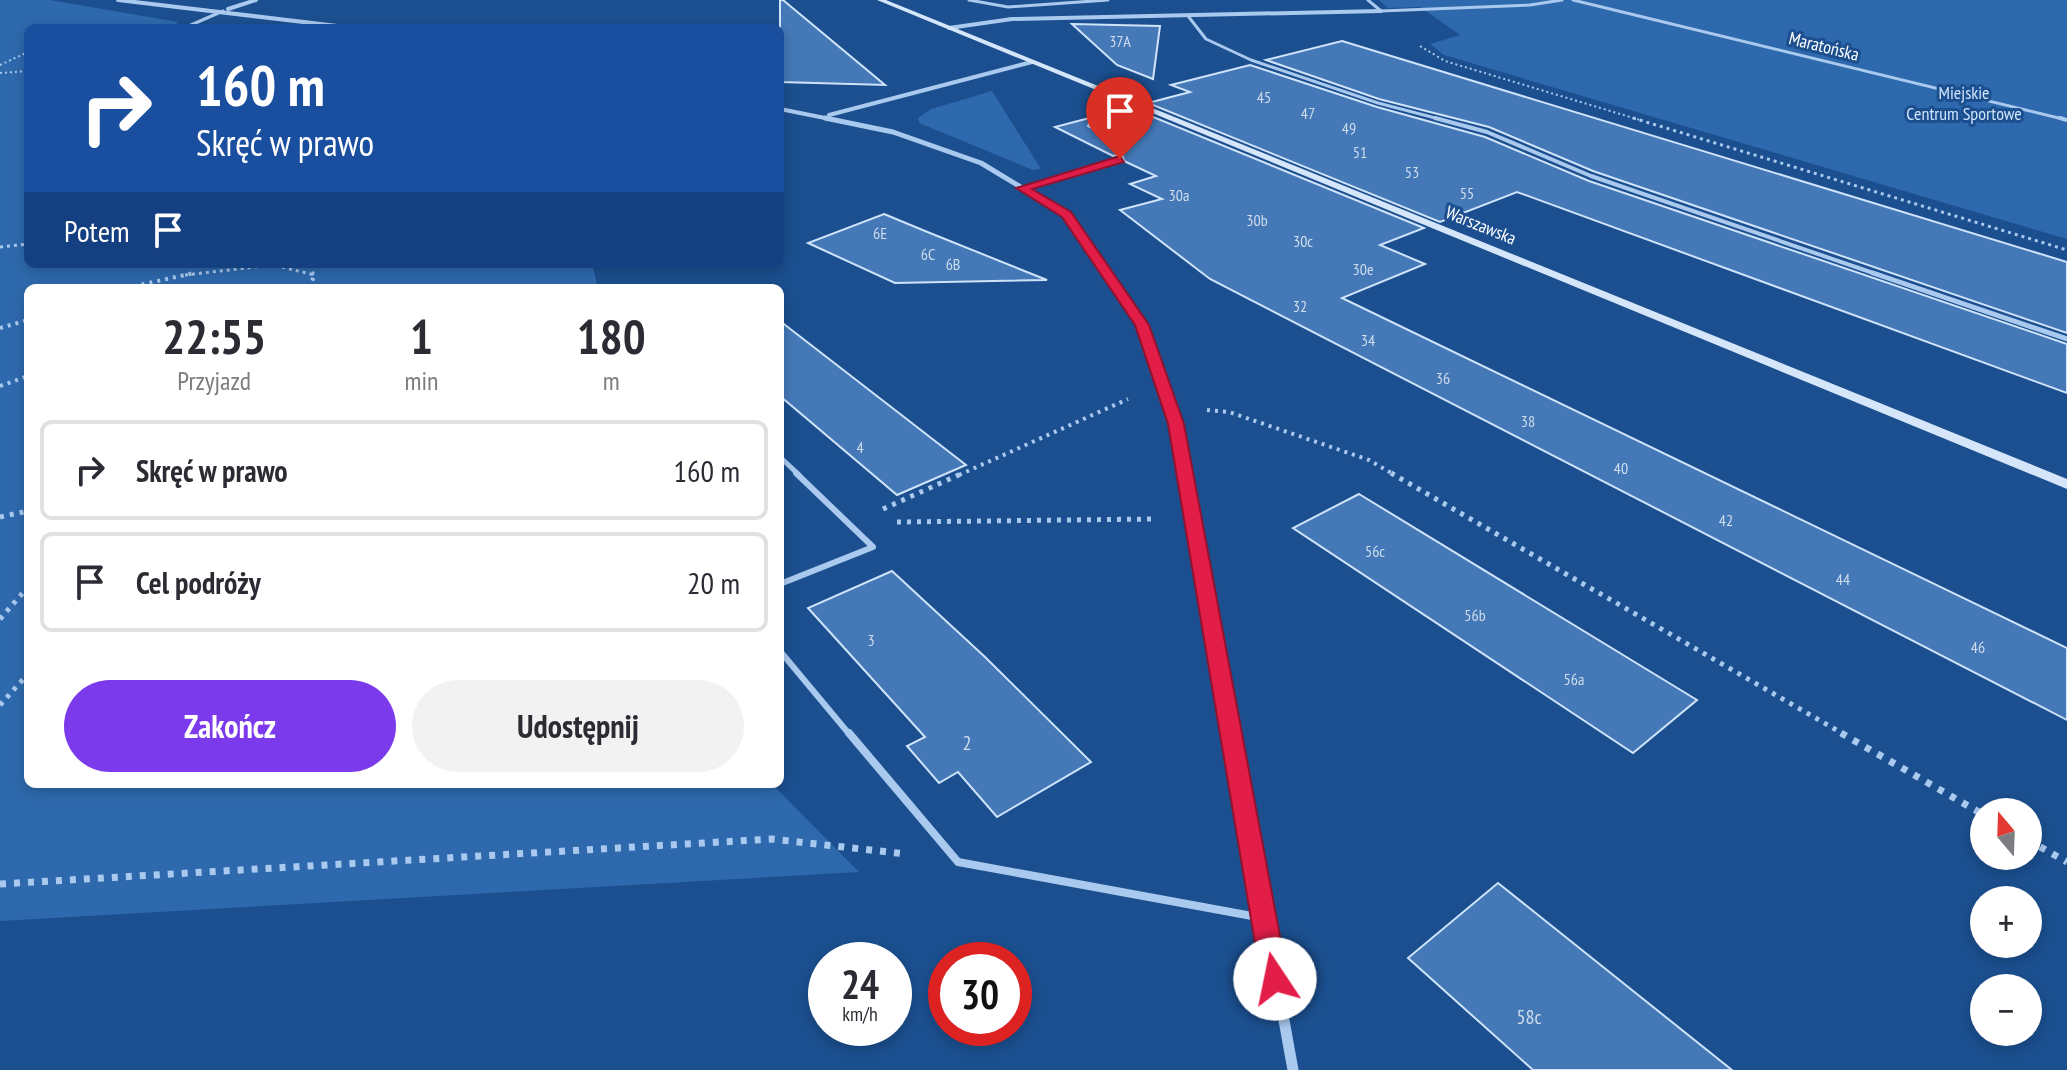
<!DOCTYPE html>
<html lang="pl">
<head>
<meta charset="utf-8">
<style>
	body { margin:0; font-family:"PT Sans Narrow",sans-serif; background:#f2f2f3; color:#2b2b33; height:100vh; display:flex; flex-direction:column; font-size:30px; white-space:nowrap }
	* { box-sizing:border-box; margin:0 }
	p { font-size:26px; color:#7c7c81 }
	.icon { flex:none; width:44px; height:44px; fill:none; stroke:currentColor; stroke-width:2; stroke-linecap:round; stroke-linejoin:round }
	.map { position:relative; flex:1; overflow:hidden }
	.details { position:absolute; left:24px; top:284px; width:760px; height:504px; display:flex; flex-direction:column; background:#fff; border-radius:12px; box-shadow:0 4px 12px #0003 }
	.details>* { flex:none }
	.banner { position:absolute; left:24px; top:24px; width:760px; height:244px; border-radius:12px; box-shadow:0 4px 12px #0003; background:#1a4fa0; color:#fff; overflow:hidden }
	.needle { width:52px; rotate:341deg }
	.tools { position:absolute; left:1970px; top:798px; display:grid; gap:16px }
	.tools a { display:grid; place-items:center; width:72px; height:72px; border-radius:50%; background:#fff; box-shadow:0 4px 12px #0003; font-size:40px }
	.speed { position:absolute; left:808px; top:942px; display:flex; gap:16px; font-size:40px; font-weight:700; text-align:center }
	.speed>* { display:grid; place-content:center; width:104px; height:104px; border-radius:50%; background:#fff; box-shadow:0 4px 12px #0003; line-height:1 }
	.speed small { font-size:20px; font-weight:400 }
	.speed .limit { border:12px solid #d22; background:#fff; color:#111 }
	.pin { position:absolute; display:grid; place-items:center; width:68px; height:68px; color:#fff; margin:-82px -34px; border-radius:50% 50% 50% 0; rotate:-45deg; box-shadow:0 0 8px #0007 }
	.pin .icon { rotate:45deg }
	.me { position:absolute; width:88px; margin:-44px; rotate:349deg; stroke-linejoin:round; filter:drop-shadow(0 0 6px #0008) }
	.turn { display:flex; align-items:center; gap:28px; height:168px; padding:0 40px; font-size:36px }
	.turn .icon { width:104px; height:104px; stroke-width:2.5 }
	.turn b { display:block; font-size:56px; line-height:68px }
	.then { display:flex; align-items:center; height:76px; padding:0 40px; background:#0003; gap:16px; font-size:30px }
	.eta { display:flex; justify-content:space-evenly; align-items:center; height:136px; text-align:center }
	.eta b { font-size:48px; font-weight:600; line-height:56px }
	.button { display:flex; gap:16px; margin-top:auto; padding:16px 40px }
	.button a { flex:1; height:92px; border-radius:48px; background:#7c3aed; color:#fff; font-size:32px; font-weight:600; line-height:92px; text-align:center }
	.button a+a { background:#f2f2f3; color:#2b2b33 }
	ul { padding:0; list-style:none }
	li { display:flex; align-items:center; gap:24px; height:100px; margin:0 16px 12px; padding:0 24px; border:4px solid #e1e1e2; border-radius:12px }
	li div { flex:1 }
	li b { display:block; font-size:30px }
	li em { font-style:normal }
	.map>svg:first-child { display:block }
	.green { fill:#2e69ad }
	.building { fill:#4478b7; stroke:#cfe3fa; stroke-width:2 }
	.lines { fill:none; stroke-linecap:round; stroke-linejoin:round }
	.path-far4 { stroke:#a9c9ee; stroke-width:2; stroke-dasharray:2 3; stroke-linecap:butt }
	.path-far3 { stroke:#a9c9ee; stroke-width:3; stroke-dasharray:3 4; stroke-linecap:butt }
	.path-far2 { stroke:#a9c9ee; stroke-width:4; stroke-dasharray:3 5; stroke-linecap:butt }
	.path-far1 { stroke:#a9c9ee; stroke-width:5; stroke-dasharray:4 6; stroke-linecap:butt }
	.path { stroke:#a9c9ee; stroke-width:7; stroke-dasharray:6 8; stroke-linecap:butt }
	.lane-far4 { stroke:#a9c9ee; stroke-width:3 }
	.lane-far3 { stroke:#a9c9ee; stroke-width:4 }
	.lane-far2 { stroke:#a9c9ee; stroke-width:5 }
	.lane-far1 { stroke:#a9c9ee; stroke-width:6 }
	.lane { stroke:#a9c9ee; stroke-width:8 }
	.street-far4 { stroke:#a9c9ee; stroke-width:4 }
	.street-far3 { stroke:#a9c9ee; stroke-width:5 }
	.street-far2 { stroke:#a9c9ee; stroke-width:7 }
	.street-far1 { stroke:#a9c9ee; stroke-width:9 }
	.street { stroke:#a9c9ee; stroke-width:11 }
	.secondary { fill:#d6e6fa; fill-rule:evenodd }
	.route { fill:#e11d48; stroke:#92132f; stroke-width:2 }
	.labels { text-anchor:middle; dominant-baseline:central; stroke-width:6; stroke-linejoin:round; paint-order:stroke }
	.number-label { font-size:16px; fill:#d0dded }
	.far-street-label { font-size:18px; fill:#fff; stroke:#1b4f8f }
	.far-park-label { font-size:18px; fill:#cfe3fa; stroke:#1b4f8f }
	.near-number-label { font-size:20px; fill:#d0dded }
</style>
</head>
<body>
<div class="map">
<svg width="2067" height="1070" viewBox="0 0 2067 1070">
	<rect width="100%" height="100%" fill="#1b4f8f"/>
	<g class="green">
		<polygon points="0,0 50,0 178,22 172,28 28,28 28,264 592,264 598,288 28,288 28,784 772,784 859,872 0,921"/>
		<polygon points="1379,0 2067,0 2067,239 1444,55 1430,44 1460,35 1420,7 1388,8"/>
		<polygon points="992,91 1041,169 1033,170 919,123 918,118 931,109"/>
	</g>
	<g class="building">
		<polygon points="780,0 783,0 885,85 780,82"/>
		<polygon points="1072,24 1160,26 1153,79 1117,65"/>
		<polygon points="1342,41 2067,262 2067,333 1593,171 1489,127 1379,99 1266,60"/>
		<polygon points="1250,65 1377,107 1485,137 1589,181 2067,344 2067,393 1517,192 1440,222 1148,103 1190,92 1171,85"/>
		<polygon points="1131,107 1091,120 1088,126 1094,129 1146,114 1424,228 1380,245 1425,264 1342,298 2067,648 2067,720 1210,279 1120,210 1162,199 1130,184 1156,176 1124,161 1122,154 1113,156 1055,127"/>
		<polygon points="884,214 925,231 1047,280 895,283 808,243"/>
		<polygon points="780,321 966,465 897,495 780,396"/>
		<polygon points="1359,494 1697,700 1633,753 1293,528"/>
		<polygon points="892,571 985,657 1091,762 997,817 958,772 939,783 907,746 925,737 808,608"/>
		<polygon points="1498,883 1732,1070 1533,1070 1408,958"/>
	</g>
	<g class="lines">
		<g class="path-far4">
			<polyline points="1420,46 1445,61 1640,120"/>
			<polyline points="0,65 28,52"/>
			<polyline points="0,73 28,71"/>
		</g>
		<g class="path-far3">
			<polyline points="1633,118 2067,250"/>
			<polyline points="0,247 28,244"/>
			<polyline points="185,275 273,265 315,275"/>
		</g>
		<g class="path-far2">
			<polyline points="126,288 194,273"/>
			<polyline points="309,288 315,274 311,273"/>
			<polyline points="0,328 28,320"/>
			<polyline points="0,386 28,376"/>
			<polyline points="1207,410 1229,412 1369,460 1395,475"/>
			<polyline points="959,475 1128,399"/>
		</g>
		<g class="path-far1">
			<polyline points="1391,473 1845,735"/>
			<polyline points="883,509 963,473"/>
			<polyline points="0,517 28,511"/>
			<polyline points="897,522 1152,519"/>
			<polyline points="0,619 28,587"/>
			<polyline points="0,705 28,674"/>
		</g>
		<g class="path">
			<polyline points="1841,733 1984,815"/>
			<polyline points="2028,840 2067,862"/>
			<polyline points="0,884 772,839 906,854"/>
		</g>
		<g class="lane-far4">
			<polyline points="969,0 1008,7 1108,0"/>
			<polyline points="1368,0 1381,11 1530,5 1562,0"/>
			<polyline points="1573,0 2067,120"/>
			<polyline points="1188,16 1206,39 1251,60 1378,103 1443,120"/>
			<polyline points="184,28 223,11"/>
			<polyline points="1107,120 1147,109"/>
		</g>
		<g class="lane-far3">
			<polyline points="1435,118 1487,132 1591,176 1879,275"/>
			<polyline points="2060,118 2067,120"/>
			<polyline points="1093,124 1114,118"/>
			<polyline points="1022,188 1120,159"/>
		</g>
		<g class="lane-far2">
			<polyline points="1873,273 2067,339"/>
			<polyline points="780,457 799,475"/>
		</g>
		<g class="lane-far1">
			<polyline points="780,584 873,547 796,473"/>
			<polyline points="780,651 850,735"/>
		</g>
		<polyline class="lane" points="849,733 958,862 1263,918"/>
		<g class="street-far4">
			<polyline points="118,0 354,28"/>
			<polyline points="228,9 256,0"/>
			<polyline points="949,28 1012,19 1381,11"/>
			<polyline points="780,109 835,120"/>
			<polyline points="829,115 1032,62"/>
		</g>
		<polyline class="street-far3" points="825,118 893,132 981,163 1067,215 1108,275"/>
		<polyline class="street-far2" points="1106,273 1142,325 1176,424 1185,475"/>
		<polyline class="street-far1" points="1185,473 1232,735"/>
		<polyline class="street" points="1232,733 1293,1070"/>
		<polygon class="secondary" points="877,0 886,0 2067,479 2067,489"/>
	</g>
	<polygon class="route" points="1120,156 1124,162 1032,189 1071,212 1149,325 1184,424 1288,979 1284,987 1275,991 1265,987 1261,979 1168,424 1135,325 1062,217 1016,188"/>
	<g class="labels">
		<g class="number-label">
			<text x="1120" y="41">37A</text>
			<text x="1264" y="97">45</text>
			<text x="1308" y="113">47</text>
			<text x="1349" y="128">49</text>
			<text x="1360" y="152">51</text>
			<text x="1412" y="172">53</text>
			<text x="1467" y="193">55</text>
			<text x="1179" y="195">30a</text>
			<text x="1257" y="220">30b</text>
			<text x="880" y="233">6E</text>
			<text x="1303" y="241">30c</text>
			<text x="928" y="254">6C</text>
			<text x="953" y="264">6B</text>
			<text x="1363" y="269">30e</text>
			<text x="1300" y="306">32</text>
			<text x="1368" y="340">34</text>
			<text x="1443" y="378">36</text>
			<text x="1528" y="421">38</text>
			<text x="860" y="447">4</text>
			<text x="1621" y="468">40</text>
			<text x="1726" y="520">42</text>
			<text x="1375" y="551">56c</text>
			<text x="1843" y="579">44</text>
			<text x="1475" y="615">56b</text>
			<text x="871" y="640">3</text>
			<text x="1978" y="647">46</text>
			<text x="1574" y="679">56a</text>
		</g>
		<g class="far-street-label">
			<text transform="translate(1824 46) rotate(14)">Maratońska</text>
			<text transform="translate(1481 225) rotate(22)">Warszawska</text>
		</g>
		<g class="far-park-label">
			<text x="1964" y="92">Miejskie<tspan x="1964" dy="21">Centrum Sportowe</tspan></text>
		</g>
		<g class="near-number-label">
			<text x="967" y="743">2</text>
			<text x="1529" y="1017">58c</text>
		</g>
	</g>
</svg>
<div class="tools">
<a><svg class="needle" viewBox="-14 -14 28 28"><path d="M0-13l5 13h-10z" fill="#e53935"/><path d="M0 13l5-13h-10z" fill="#7c7c81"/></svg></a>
<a>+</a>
<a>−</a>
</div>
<div class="speed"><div>24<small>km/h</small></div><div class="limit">30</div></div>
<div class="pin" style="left:1120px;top:159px;background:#d93025"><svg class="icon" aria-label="arrive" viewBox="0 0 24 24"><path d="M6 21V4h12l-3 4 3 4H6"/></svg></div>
<svg class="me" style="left:1275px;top:979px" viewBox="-20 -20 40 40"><circle r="19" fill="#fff"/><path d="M0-13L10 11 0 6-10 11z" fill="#e11d48"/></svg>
<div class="banner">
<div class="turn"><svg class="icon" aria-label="right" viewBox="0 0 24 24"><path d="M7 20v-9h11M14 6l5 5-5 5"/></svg><div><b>160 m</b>Skręć w prawo</div></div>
<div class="then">Potem<svg class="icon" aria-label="arrive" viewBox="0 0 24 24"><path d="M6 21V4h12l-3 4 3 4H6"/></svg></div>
</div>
<section class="details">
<div class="eta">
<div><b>22:55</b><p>Przyjazd</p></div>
<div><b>1</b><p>min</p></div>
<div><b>180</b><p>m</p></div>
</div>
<ul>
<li><svg class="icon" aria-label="right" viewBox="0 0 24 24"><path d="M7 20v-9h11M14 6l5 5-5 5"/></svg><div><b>Skręć w prawo</b></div><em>160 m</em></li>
<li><svg class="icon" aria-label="arrive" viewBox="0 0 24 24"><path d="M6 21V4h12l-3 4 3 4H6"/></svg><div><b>Cel podróży</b></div><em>20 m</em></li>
</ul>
<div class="button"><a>Zakończ</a><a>Udostępnij</a></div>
</section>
</div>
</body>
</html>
